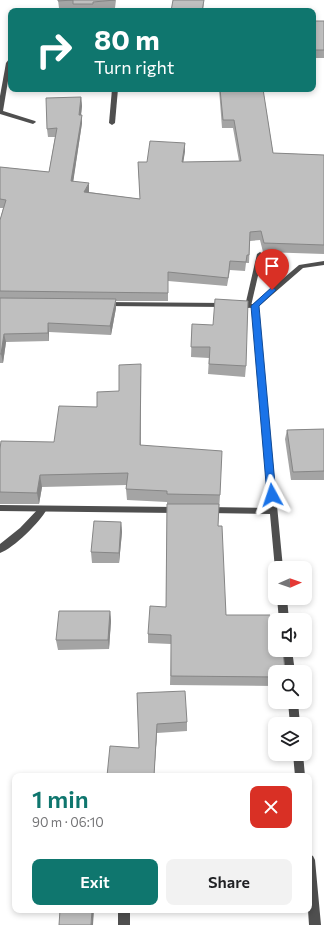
<!DOCTYPE html>
<html lang="en">
<head>
<meta charset="utf-8">
<style>
	body { margin:0; font-family:Commissioner,sans-serif; background:#f2f2f2; color:#202124; height:100vh; display:flex; flex-direction:column; font-size:15px; white-space:nowrap }
	* { box-sizing:border-box; margin:0 }
	p { font-size:13px; color:#757577 }
	.icon { flex:none; width:22px; height:22px; fill:none; stroke:currentColor; stroke-width:2; stroke-linecap:round; stroke-linejoin:round }
	.map { position:relative; flex:1; overflow:hidden }
	.details { position:absolute; left:12px; top:773px; width:300px; height:140px; display:flex; flex-direction:column; background:#fff; border-radius:8px; box-shadow:0 2px 6px #0003 }
	.details>* { flex:none }
	.hud { position:absolute; left:8px; top:8px; width:308px; height:84px; border-radius:8px; box-shadow:0 2px 6px #0003; background:#0f766e; color:#fff; overflow:hidden }
	.needle { width:26px; rotate:88deg }
	.buttons { position:absolute; left:268px; top:561px; display:grid; gap:8px }
	.buttons a { display:grid; place-items:center; width:44px; height:44px; border-radius:8px; background:#fff; box-shadow:0 2px 6px #0003; font-size:20px }
	.pin { position:absolute; display:grid; place-items:center; width:34px; height:34px; color:#fff; margin:-41px -17px; border-radius:50% 50% 50% 0; rotate:-45deg; box-shadow:0 0 4px #0007 }
	.pin .icon { rotate:45deg }
	.me { position:absolute; width:44px; margin:-22px; rotate:355deg; stroke-linejoin:round; filter:drop-shadow(0 0 3px #0008) }
	.turn { display:flex; align-items:center; gap:14px; height:84px; padding:0 20px; font-size:18px }
	.turn .icon { width:52px; height:52px; stroke-width:2.5 }
	.turn b { display:block; font-size:28px; line-height:34px }
	.round { display:grid; place-items:center; flex:none; width:42px; height:42px; border-radius:8px; background:#f2f2f2 }
	.overview { display:flex; align-items:center; justify-content:space-between; height:68px; padding:0 20px }
	h1 { font-size:24px; font-weight:600; line-height:30px; color:#0f766e }
	.primary-button { display:flex; gap:8px; margin-top:auto; padding:8px 20px }
	.primary-button a { flex:1; height:46px; border-radius:8px; background:#0f766e; color:#fff; font-size:16px; font-weight:600; line-height:46px; text-align:center }
	.primary-button a+a { background:#f2f2f2; color:#202124 }
	.map>svg:first-child { display:block }
	.lines { fill:none; stroke-linecap:round; stroke-linejoin:round }
	.service { fill:#4f4f4f; fill-rule:evenodd }
	.minor { fill:#4f4f4f; fill-rule:evenodd }
	.wall { fill:#a4a4a4 }
	.shaded-wall { fill:#868686 }
	.building { fill:#bfbfbf; stroke:#868686 }
	.route { fill:#1a73e8; stroke:#114b97 }
</style>
</head>
<body>
<div class="map">
<svg width="324" height="925" viewBox="0 0 324 925">
	<rect width="100%" height="100%" fill="#fff"/>
	<g class="lines">
		<g class="service">
			<polygon points="0,110 35,121 36,122 33,124 0,114"/>
			<polygon points="260,252 263,254 251,306 248,308 245,306 257,254"/>
			<path d="M 43,506 L 46,507 L 47,509 C 40,522 14,548 0,553 L 0,544 L 20,528 L 40,507 Z"/>
			<rect x="118" y="910" width="12" height="15"/>
		</g>
		<g class="minor">
			<polygon points="9,59 11,59 11,63 3,111 0,113 0,96 6,63"/>
			<polygon points="112,89 118,89 115,123 112,125 109,123"/>
			<polygon points="324,261 324,265 303,268 258,307 283,568 275,569 270,514 208,513 205,512 204,510 205,508 208,507 269,508 252,308 239,307 236,305 239,303 253,304 299,265"/>
			<polygon points="103,302 225,303 228,305 225,307 105,306 103,306"/>
			<polygon points="0,505 176,507 179,508 180,510 179,512 176,513 0,511"/>
			<polygon points="277,598 287,598 289,620 279,620"/>
			<polygon points="282,650 292,650 295,672 285,672"/>
			<polygon points="288,702 298,702 300,724 290,724"/>
			<polygon points="293,754 303,754 305,776 295,776"/>
			<polygon points="309,854 313,856 315,860 321,925 309,925 308,910 309,910"/>
		</g>
	</g>
	<g class="wall">
		<polygon points="58,0 116,0 115,8 93,9 93,11 74,11 73,8 59,8"/>
		<rect x="313" y="21" width="11" height="37"/>
		<polygon points="219,89 263,89 273,153 324,155 324,254 263,252 260,240 250,241 249,263 246,263 245,271 230,270 227,286 168,281 168,301 116,301 116,308 111,335 49,332 49,341 6,342 3,363 0,363 0,220 3,208 0,208 0,167 49,172 55,137 48,137 47,129 81,97 82,106 81,115 82,123 73,181 89,192 140,199 138,162 147,162 185,143 185,151 183,162 239,161 233,128 222,128"/>
		<polygon points="192,324 246,366 245,377 208,374 209,358 191,357"/>
		<polygon points="141,376 141,445 220,495 218,526 226,615 275,672 275,686 170,685 171,644 148,643 148,634 166,607 167,502 127,500 126,489 127,485 42,487 39,504 0,504 0,449 54,442 97,407"/>
		<polygon points="324,429 324,480 291,480 285,439 287,430"/>
		<polygon points="121,522 122,532 119,563 92,563 91,552"/>
		<polygon points="110,611 111,621 109,649 58,650 56,640"/>
		<polygon points="137,693 187,722 187,731 157,733 154,776 107,776 139,748"/>
	</g>
	<g class="shaded-wall">
		<polygon points="204,0 203,11 202,11"/>
		<polygon points="81,97 82,106 80,123 79,115"/>
		<polygon points="82,115 82,123 72,190 71,181"/>
		<polygon points="185,143 185,151 182,171 182,162"/>
		<polygon points="89,183 89,192 85,201 84,192"/>
		<polygon points="116,299 116,308 111,335 110,326"/>
		<polygon points="48,323 49,332 49,341 48,333"/>
		<polygon points="4,334 6,342 3,363 1,354"/>
		<polygon points="141,364 141,376 140,457 140,445"/>
		<polygon points="40,475 42,487 39,504 37,493"/>
		<polygon points="121,522 122,532 119,563 119,553"/>
		<polygon points="110,611 111,621 109,649 108,640"/>
		<polygon points="157,724 157,733 154,776"/>
		<polygon points="92,910 94,910 93,925 91,925"/>
	</g>
	<g class="building">
		<polygon points="58,0 115,0 93,2 93,4 73,4 73,0 58,1"/>
		<polygon points="173,0 204,0 202,11 171,11"/>
		<rect x="313" y="21" width="11" height="29"/>
		<polygon points="220,89 263,89 273,153 324,155 324,245 264,243 261,231 250,232 249,255 247,255 246,262 230,261 228,278 168,272 168,293 0,291 0,220 6,200 0,199 0,167 49,172 57,128 47,129 46,98 81,97 79,115 82,115 71,181 89,183 84,192 140,199 138,162 147,162 150,141 185,143 182,162 241,161 234,120 223,120"/>
		<polygon points="0,298 116,299 110,326 48,323 48,333 4,334 1,354 0,354"/>
		<polygon points="215,299 248,301 246,366 209,364 210,347 191,347 192,324 213,325"/>
		<polygon points="141,364 140,445 222,451 220,495 167,494 167,491 126,489 128,473 40,475 37,493 0,492 0,449 1,441 54,442 59,406 97,407 97,392 119,391 119,365"/>
		<polygon points="324,429 324,471 293,472 287,430"/>
		<polygon points="167,504 219,504 218,526 222,526 226,615 270,615 273,650 283,650 285,672 275,672 275,677 171,676 171,635 148,634 150,606 166,607"/>
		<polygon points="94,521 121,522 119,553 91,552"/>
		<polygon points="59,611 110,611 108,640 56,640"/>
		<polygon points="185,691 187,722 157,724 154,776 107,776 110,746 139,748 137,693"/>
		<polygon points="60,910 92,910 91,925 59,925"/>
	</g>
	<polygon class="route" points="272,287 276,290 275,291 259,306 276,495 272,499 267,495 251,306"/>
</svg>
<div class="buttons">
<a><svg class="needle" viewBox="-14 -14 28 28"><path d="M0-13l5 13h-10z" fill="#e53935"/><path d="M0 13l5-13h-10z" fill="#757577"/></svg></a>
<a><svg class="icon" aria-label="sound" viewBox="0 0 24 24"><path d="M4 9h4l5-4v14l-5-4H4zM17 9q2 3 0 6"/></svg></a>
<a><svg class="icon" aria-label="search" viewBox="0 0 24 24"><circle cx="10" cy="10" r="6"/><path d="M15 15l6 6"/></svg></a>
<a><svg class="icon" aria-label="layers" viewBox="0 0 24 24"><path d="M12 4l9 5-9 5-9-5zM3 14l9 5 9-5"/></svg></a>
</div>
<div class="pin" style="left:272px;top:290px;background:#d93025"><svg class="icon" aria-label="arrive" viewBox="0 0 24 24"><path d="M6 21V4h12l-3 4 3 4H6"/></svg></div>
<svg class="me" style="left:272px;top:495px" viewBox="-20 -20 40 40"><path d="M0-17L14 15 0 8-14 15z" fill="#1a73e8" stroke="#fff" stroke-width="4"/></svg>
<div class="hud">
<div class="turn"><svg class="icon" aria-label="right" viewBox="0 0 24 24"><path d="M7 20v-9h11M14 6l5 5-5 5"/></svg><div><b>80 m</b>Turn right</div></div>
</div>
<section class="details">
<div class="overview"><div><h1>1 min</h1><p>90 m · 06:10</p></div><a class="round" style="background:#d93025;color:#fff"><svg class="icon" aria-label="close" viewBox="0 0 24 24"><path d="M6 6l12 12M18 6L6 18"/></svg></a></div>
<div class="primary-button"><a>Exit</a><a>Share</a></div>
</section>
</div>
</body>
</html>
